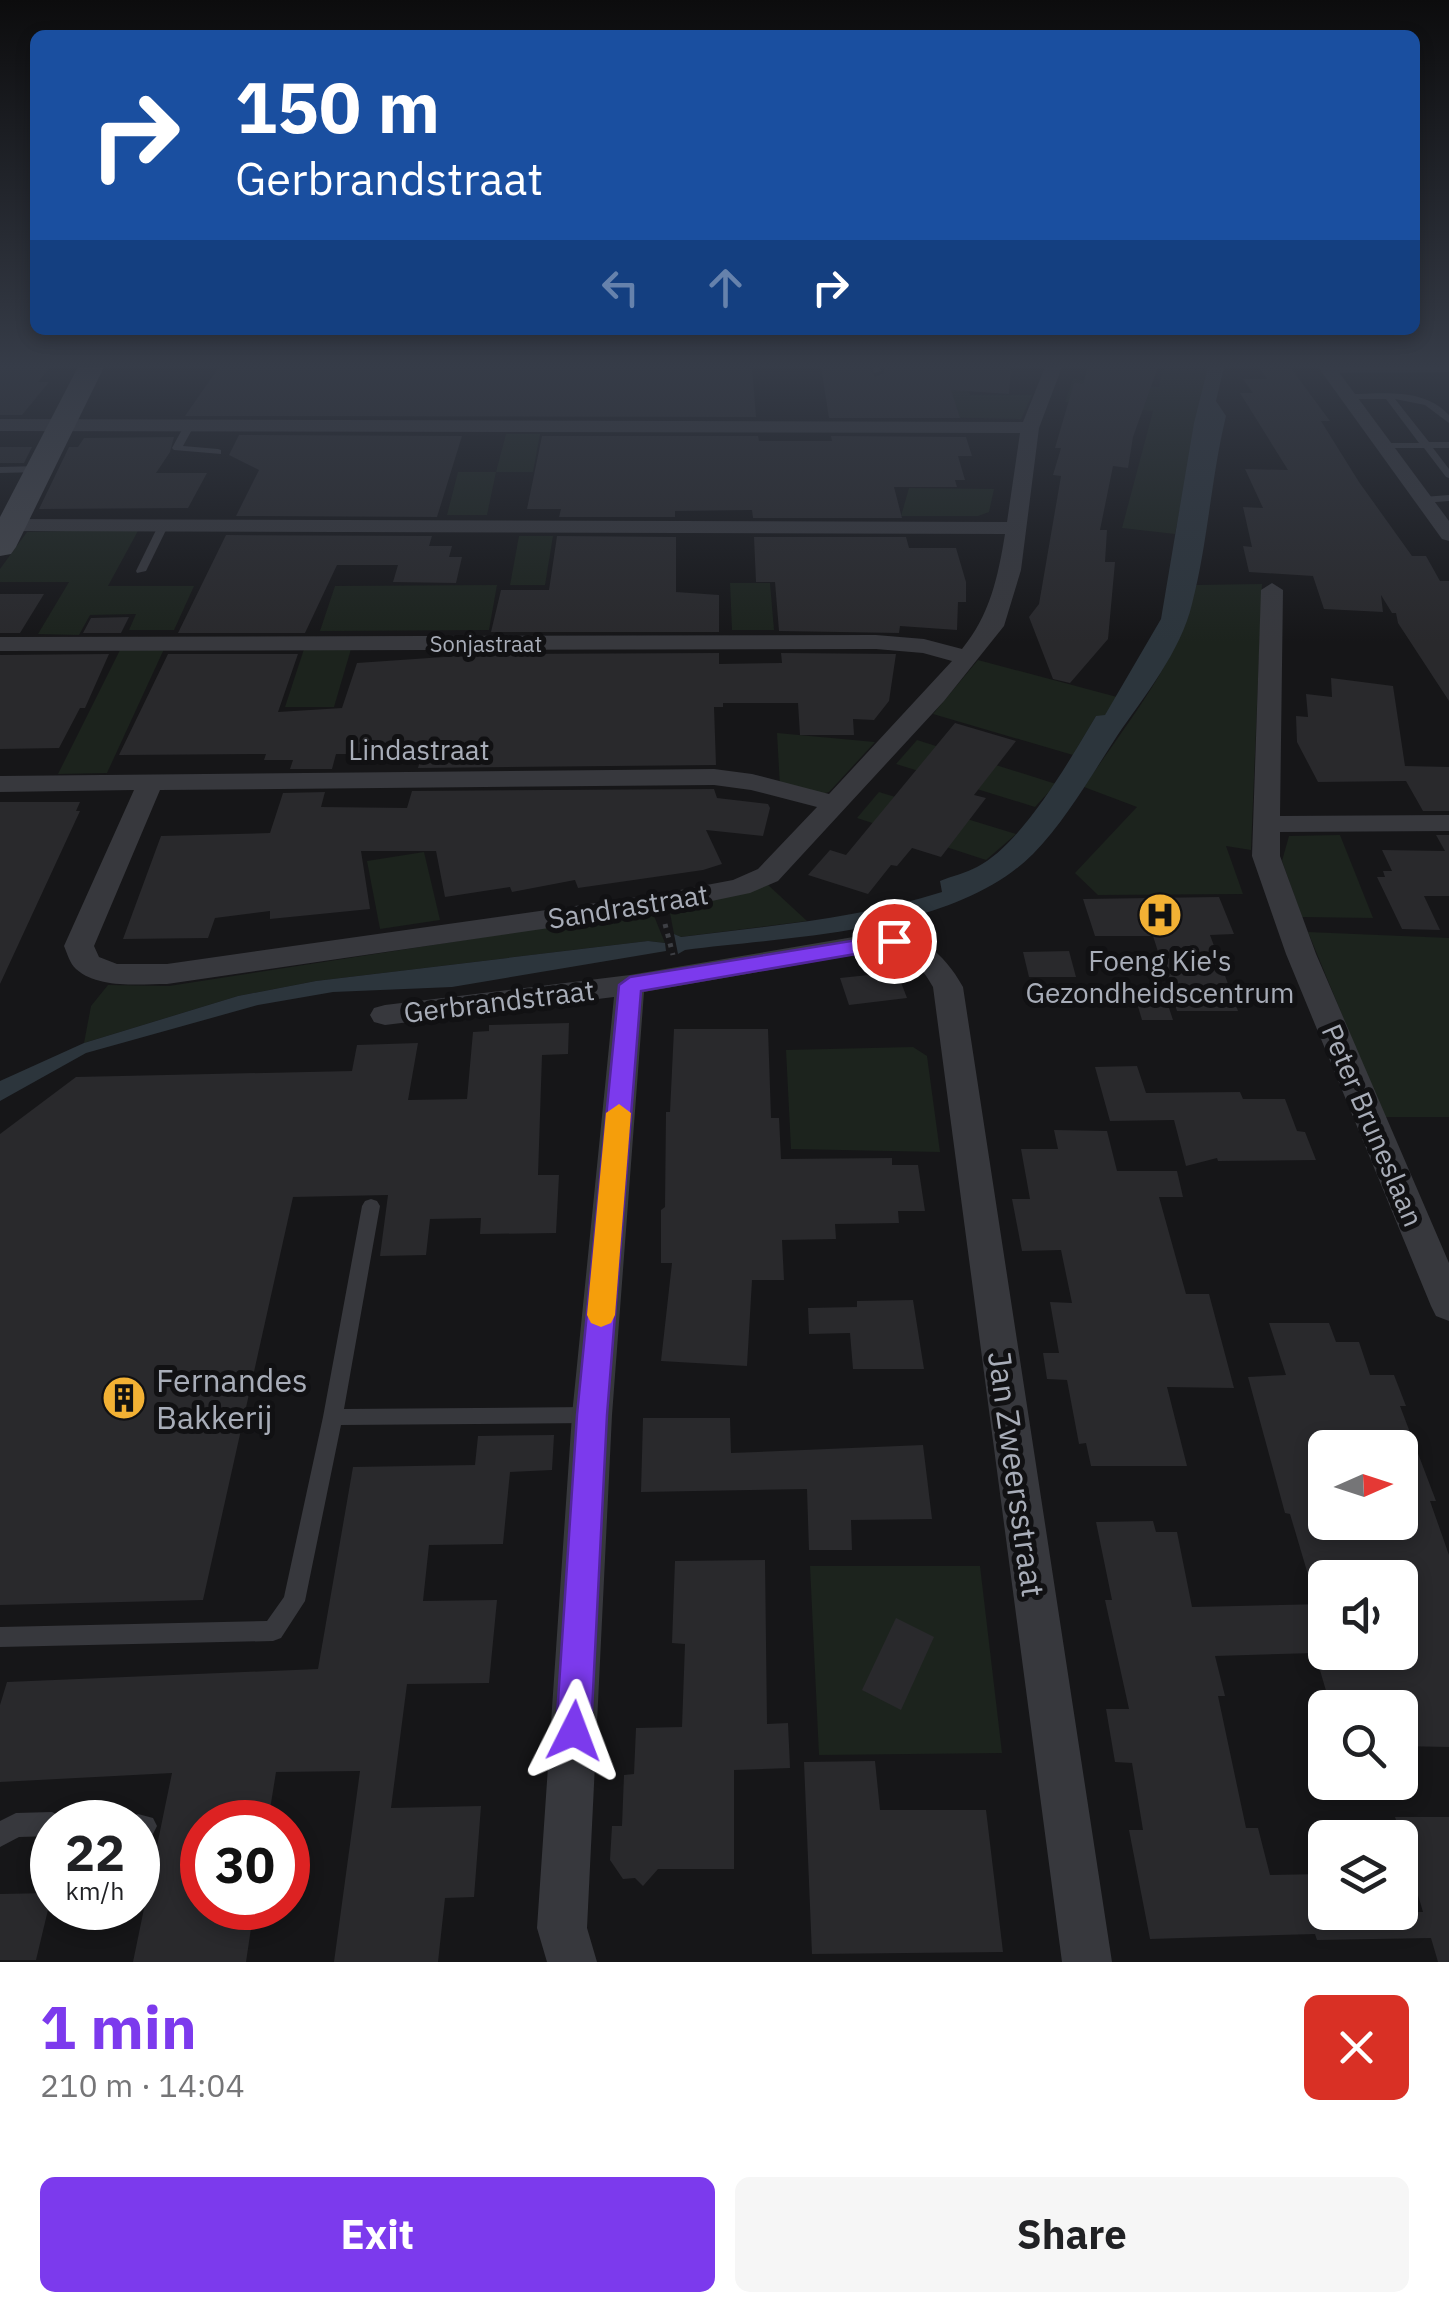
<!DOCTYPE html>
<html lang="en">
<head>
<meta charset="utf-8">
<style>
	body { margin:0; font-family:"IBM Plex Sans",sans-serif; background:#f6f6f6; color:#202124; height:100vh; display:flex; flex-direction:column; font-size:38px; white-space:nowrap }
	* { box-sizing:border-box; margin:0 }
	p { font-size:32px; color:#757577 }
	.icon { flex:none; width:55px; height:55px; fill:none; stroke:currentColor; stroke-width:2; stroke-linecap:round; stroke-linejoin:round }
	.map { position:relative; height:1962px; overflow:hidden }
	.details { display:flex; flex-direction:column; background:#fff; flex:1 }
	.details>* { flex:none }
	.top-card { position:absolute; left:30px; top:30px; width:1390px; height:305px; border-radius:15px; box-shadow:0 5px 15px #0003; background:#1a4fa0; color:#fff; overflow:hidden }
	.needle { width:65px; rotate:87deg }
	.tools { position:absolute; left:1308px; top:1430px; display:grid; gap:20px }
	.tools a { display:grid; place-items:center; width:110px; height:110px; border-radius:15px; background:#fff; box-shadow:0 5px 15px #0003; font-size:50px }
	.speed { position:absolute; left:30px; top:1800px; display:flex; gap:20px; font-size:50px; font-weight:700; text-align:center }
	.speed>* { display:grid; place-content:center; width:130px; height:130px; border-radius:50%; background:#fff; box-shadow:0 5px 15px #0003; line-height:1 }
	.speed small { font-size:25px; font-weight:400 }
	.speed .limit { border:15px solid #d22; background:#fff; color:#111 }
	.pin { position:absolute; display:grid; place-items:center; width:85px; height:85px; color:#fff; margin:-42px; border:5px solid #fff; border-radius:50%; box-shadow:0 2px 10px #0007 }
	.me { position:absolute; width:110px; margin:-55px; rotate:3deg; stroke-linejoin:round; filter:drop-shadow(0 0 8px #0008) }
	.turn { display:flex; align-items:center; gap:35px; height:210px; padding:0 40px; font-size:45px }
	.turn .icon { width:130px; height:130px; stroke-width:2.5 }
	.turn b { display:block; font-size:70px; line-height:85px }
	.lanes { display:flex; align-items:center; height:95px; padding:0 40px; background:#0003; justify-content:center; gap:50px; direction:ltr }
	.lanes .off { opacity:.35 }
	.round { display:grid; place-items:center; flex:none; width:105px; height:105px; border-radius:15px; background:#f6f6f6 }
	.overview { display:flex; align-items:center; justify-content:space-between; height:170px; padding:0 40px }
	h1 { font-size:60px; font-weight:700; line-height:75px; color:#7c3aed }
	.cta { display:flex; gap:20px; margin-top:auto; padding:20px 40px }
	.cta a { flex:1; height:115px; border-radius:15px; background:#7c3aed; color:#fff; font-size:40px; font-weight:700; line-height:115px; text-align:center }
	.cta a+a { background:#f6f6f6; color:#202124 }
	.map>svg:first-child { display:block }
	.green { fill:#1c231d }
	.water { fill:#2c353c }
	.building { fill:#29292c; fill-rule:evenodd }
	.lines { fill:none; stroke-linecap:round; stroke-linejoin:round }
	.path { stroke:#3d3f44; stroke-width:5; stroke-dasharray:4 6; stroke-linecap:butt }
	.lane { fill:#37383d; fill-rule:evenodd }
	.street { fill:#37383d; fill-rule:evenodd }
	.secondary { fill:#45474d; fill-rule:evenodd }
	.route { fill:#7c3aed; stroke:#51269a; stroke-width:2.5 }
	.slow { fill:#f59e0b }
	.labels { text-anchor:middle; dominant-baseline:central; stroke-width:10; stroke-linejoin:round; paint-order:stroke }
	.far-street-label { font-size:22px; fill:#a8adb8; stroke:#111113 }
	.street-label { font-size:28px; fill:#a8adb8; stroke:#111113 }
	.poi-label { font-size:28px; fill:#a8adb8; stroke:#111113 }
	.near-poi-label { font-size:32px; fill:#a8adb8; stroke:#111113; text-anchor:start }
	.near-street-label { font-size:32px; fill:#a8adb8; stroke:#111113 }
</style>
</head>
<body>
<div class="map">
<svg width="1449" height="1962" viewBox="0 0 1449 1962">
	<rect width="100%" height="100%" fill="#161618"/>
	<g class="green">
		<polygon points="1163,367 1208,367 1175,534 1122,528 1153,411 1065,402 1073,379 1159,387"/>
		<polygon points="941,384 966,384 970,395 1032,395 1021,419 934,417"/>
		<polygon points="506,434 540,434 533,472 496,472 487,515 447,515 458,472 496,472"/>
		<polygon points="909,488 994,489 989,512 978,516 901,516"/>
		<polygon points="139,529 108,586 194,586 174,630 129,630 136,614 90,615 79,635 38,634 69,582 0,582 0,569 27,532"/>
		<polygon points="519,536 553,536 545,585 510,585"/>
		<polygon points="730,583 770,583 774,630 732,630"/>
		<path d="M 1262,584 L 1251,850 L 1226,846 L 1243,894 L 1098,895 L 1075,873 L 1137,807 L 1084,787 C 1124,726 1183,658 1195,585 Z"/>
		<polygon points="497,585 489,630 320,631 335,586"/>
		<polygon points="164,649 107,773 58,774 120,650"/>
		<polygon points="304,649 351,649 334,707 285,707"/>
		<polygon points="978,660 1117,697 1105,716 1096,716 1073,755 933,714"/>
		<polygon points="777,733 875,742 829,792 822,794 780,787"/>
		<polygon points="917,740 1056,784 1035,807 896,764"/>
		<polygon points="879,792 1016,834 986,860 857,818"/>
		<polygon points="1340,835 1373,918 1302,917 1282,861 1289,836"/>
		<polygon points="424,852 440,920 380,929 367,861"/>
		<polygon points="767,884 807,921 680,937 674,934 669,908"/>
		<polygon points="652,911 665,943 648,941 316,981 238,996 84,1043 91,1006 108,985 169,986"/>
		<polygon points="1308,932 1449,938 1449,1117 1384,1117"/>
		<polygon points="913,1047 927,1056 940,1152 791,1149 786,1050"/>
		<polygon points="810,1566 980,1566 1002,1753 819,1755"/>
	</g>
	<g class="water">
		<path d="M 1208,367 L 1224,367 L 1216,401 L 1226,416 C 1211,478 1208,542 1192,604 C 1181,651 1144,697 1117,736 C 1091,776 1066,820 1033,854 C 953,934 791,936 685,950 L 678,954 L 674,934 L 681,937 C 768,926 858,919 942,892 L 940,881 C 952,876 966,873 977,867 C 1023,843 1069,761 1096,716 L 1105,715 L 1161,619 L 1194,423 Z"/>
		<polygon points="648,941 665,943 666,951 452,987 333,992 258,1005 86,1053 0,1101 0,1081 84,1043 238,996 316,981"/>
	</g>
	<g class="building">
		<polygon points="0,367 50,367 38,382 49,382 22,415 0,415"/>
		<polygon points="219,367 752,367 756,417 185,416"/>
		<polygon points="821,367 869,367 875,377 884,373 884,367 1011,367 1009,394 951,390 960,418 829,418"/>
		<polygon points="1088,367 1158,367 1133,437 1128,468 1113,466 1100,530 1107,530 1105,562 1115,562 1108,639 1070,683 1053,679 1029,617 1039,604 1061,476 1053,475 1061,448 1055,448 1074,383 1083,384"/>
		<polygon points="1259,367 1290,367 1330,421 1321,421 1359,482 1412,556 1426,556 1440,581 1449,581 1449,701 1398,623 1396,613 1392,613 1381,595 1383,612 1324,609 1313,576 1249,572 1243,546 1252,547 1243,507 1263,508 1245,469 1288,470 1240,393 1253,393 1243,379 1267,379"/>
		<polygon points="239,435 462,436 437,517 236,516 259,470 229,455"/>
		<polygon points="542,436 758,436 759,441 832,441 831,436 966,437 972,456 958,456 965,480 955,480 957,487 894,487 902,518 753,518 752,510 675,511 675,517 559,517 561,509 527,509"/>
		<polygon points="174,437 170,452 156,473 207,473 188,508 39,509 69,447 78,447 84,438"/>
		<polygon points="0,447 32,447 24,463 0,463"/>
		<polygon points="226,535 432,536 429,546 452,546 449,557 462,557 456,583 393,582 398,565 337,565 305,633 178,633"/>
		<polygon points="557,536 676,537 676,592 719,595 719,632 491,632 501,590 549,590"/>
		<polygon points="754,537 906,537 909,548 956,548 966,582 966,602 958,602 957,630 900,626 899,633 779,631 775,582 756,582"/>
		<polygon points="0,594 44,594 20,633 0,633"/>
		<polygon points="129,617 121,633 83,633 91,618"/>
		<polygon points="719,653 719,664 782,663 781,653 896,654 889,701 874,720 853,719 854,735 800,735 798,703 723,703 723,707 714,707 716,765 418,768 422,754 336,754 332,769 290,769 293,760 264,760 266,754 119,755 168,654 298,654 278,712 342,708 357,663 487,654"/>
		<polygon points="109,654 85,708 80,708 59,748 0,749 0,655"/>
		<polygon points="1331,678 1393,686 1405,766 1449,767 1449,811 1423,811 1406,781 1318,782 1297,742 1296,716 1308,717 1306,694 1332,697"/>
		<polygon points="955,723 1016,741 974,795 986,798 941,857 912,848 897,866 891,865 868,894 808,875 830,850 846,855"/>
		<polygon points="714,789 717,798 768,804 770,808 763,836 706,830 722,864 703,870 578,888 575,880 512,892 510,887 445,897 436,851 361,851 370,909 270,919 270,911 215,918 208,938 123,939 161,836 270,833 283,793 325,792 321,807 407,808 412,791"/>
		<polygon points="0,802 80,802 76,811 80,811 0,984"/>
		<polygon points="1436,835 1449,835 1449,896 1424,896 1440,930 1402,929 1377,877 1385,877 1383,871 1392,871 1382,850 1445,851"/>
		<polygon points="1219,897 1234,934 1210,935 1238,1011 1177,1011 1153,936 1095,936 1083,899"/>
		<polygon points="1069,951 1076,977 1029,977 1023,952"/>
		<polygon points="897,972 907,998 849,1005 840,978"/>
		<polygon points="1134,993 1164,993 1173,1020 1142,1020"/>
		<polygon points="569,1023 568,1054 542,1055 538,1175 559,1175 556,1233 480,1234 481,1218 430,1219 426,1255 380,1256 388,1195 293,1197 203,1600 0,1605 0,1134 76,1077 352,1071 357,1045 418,1043 408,1100 467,1099 473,1032 489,1031 489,1025"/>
		<polygon points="674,1029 768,1029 771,1118 779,1118 781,1159 892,1158 892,1165 918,1165 925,1211 898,1211 899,1223 835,1224 836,1239 782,1240 784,1280 752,1280 747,1366 661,1361 672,1263 661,1263 661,1210 665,1207 666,1112 670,1112"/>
		<polygon points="1137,1066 1146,1093 1240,1092 1243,1099 1285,1099 1297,1131 1305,1132 1316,1160 1218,1161 1217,1158 1186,1166 1174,1120 1110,1121 1095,1067"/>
		<polygon points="1054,1130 1107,1131 1117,1171 1177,1171 1183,1197 1159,1197 1186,1294 1209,1294 1234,1388 1167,1387 1187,1466 1091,1466 1086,1443 1079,1444 1067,1380 1047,1379 1043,1353 1059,1353 1050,1302 1072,1303 1061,1250 1022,1251 1012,1199 1030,1199 1021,1149 1058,1149"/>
		<polygon points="913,1300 924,1369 853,1369 850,1333 809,1334 808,1308 857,1307 857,1301"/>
		<path d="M 1269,1323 L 1329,1323 L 1336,1342 L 1359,1342 L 1370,1375 L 1394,1375 L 1406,1406 L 1400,1406 L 1436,1501 L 1430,1501 L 1449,1555 L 1449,1747 L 1400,1746 L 1400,1708 L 1331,1708 L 1315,1653 L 1215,1656 L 1225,1696 L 1218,1696 L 1246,1828 L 1258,1828 L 1270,1875 L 1325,1874 L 1325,1912 L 1423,1912 L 1395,1817 L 1449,1817 L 1449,1962 L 1438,1962 L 1431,1938 L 1317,1940 L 1315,1934 L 1150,1939 L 1129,1830 L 1143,1830 L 1132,1763 L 1115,1762 L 1106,1709 L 1129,1709 L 1105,1600 L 1112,1600 L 1096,1522 L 1153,1521 L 1156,1532 L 1177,1532 L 1192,1607 L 1325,1604 L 1325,1652 L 1400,1652 L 1400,1578 L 1309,1578 L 1290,1514 L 1285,1513 L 1248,1377 L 1286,1375 ZM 1325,1448 L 1400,1448 L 1400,1529 L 1325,1529 Z"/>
		<polygon points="643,1418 730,1418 731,1453 923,1445 932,1519 851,1520 852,1550 809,1550 807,1489 641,1492"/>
		<polygon points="554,1435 552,1470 510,1472 503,1544 429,1545 423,1601 497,1600 489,1683 407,1684 391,1808 481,1806 474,1897 445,1898 438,1962 334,1962 360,1771 276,1772 268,1822 202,1822 202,1908 254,1908 246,1962 133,1962 172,1773 0,1782 0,1705 7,1682 318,1669 353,1467 475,1465 478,1436"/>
		<polygon points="765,1560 767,1724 788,1723 790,1768 734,1770 734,1869 658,1869 643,1886 635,1878 623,1879 610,1860 612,1826 622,1826 624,1775 634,1774 636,1728 682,1727 685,1644 672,1643 675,1561"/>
		<polygon points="896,1618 934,1637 901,1710 862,1690"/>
		<polygon points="875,1761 880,1810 986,1810 1003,1952 812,1954 804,1762"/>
		<polygon points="52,1893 36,1960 0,1960 0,1894"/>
	</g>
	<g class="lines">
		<polyline class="path" points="665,924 673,955"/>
		<g class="lane">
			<polygon points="872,367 880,367 881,371 874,373"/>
			<polygon points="1449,367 1449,372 1328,373 1324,370 1328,367"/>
			<path d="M 1348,394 C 1383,394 1423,387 1449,415 L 1449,423 L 1425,405 L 1395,399 L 1429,442 L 1449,442 L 1449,448 L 1433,448 L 1449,469 L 1449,478 L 1446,477 L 1424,448 L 1380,448 L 1378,446 L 1383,443 L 1419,443 L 1386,399 L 1345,399 L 1345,395 Z"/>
			<polygon points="189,423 194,426 183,446 218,449 221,450 221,454 174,450 172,448 184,426"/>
			<polygon points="0,467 40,466 45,469 40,472 0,473"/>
			<polygon points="1449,495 1449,501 1423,503 1418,500 1423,497"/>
			<polygon points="159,524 168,526 146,571 137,573 136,571"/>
			<polygon points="371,1199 377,1201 380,1206 344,1409 588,1407 595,1409 598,1415 595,1421 588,1423 341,1425 305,1601 281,1638 273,1641 0,1647 0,1627 267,1621 284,1597 323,1417 362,1206 365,1201"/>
			<polygon points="52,1812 60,1816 63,1822 52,1822 52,1836 19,1837 0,1847 0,1821 16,1813"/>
			<polygon points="138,1814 153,1818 157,1826 153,1834 138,1838 138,1822 128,1822 130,1818"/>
		</g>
		<g class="street">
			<path d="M 1045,367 L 1062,367 L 1039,428 L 1021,570 L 1004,626 L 944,701 L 778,881 L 750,893 L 659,912 L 167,984 C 140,984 98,989 76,969 C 70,964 67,953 64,946 L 134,790 L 0,792 L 0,776 L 714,769 L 752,774 L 829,794 L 952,661 L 923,653 L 876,649 L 0,651 L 0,637 L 876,635 L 924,639 L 962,649 C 990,615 998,577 1005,534 L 0,531 L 0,519 L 1007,522 L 1020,433 L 0,431 L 0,419 L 1023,422 ZM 714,785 L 751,790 L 817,807 L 758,869 L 733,880 L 659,894 L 167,964 L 117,964 L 99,957 L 94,946 L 160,790 Z"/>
			<polygon points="1318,367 1335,367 1449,521 1449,541 1442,539"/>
			<polygon points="1272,583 1283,590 1280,816 1449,815 1449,831 1280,832 1280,856 1316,954 1449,1263 1449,1321 1436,1316 1431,1306 1286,954 1252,856 1261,590"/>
			<path d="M 877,933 C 919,933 943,951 963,987 L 1112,1962 L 1062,1962 L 933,987 C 920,963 904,952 877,951 L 644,992 L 612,1415 L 587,1928 L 597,1962 L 547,1962 L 537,1928 L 572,1415 L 614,997 L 385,1025 L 374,1022 L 370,1015 L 374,1008 L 385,1005 L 630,975 Z"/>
		</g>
		<polygon class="secondary" points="78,367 104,367 16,547 11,554 0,556 0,517"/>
	</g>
	<linearGradient id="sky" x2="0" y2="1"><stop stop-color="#0c0c0d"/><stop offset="0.57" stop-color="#363c48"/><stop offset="1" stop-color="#363c48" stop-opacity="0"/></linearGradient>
	<rect width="1449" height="642" fill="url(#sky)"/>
	<polygon class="route" points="894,934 902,936 905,941 902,946 641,991 607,1415 591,1731 586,1743 574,1748 561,1743 556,1731 577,1415 619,985 630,977"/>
	<polygon class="slow" points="619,1104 631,1113 615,1315 611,1323 601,1327 591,1323 587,1315 606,1113"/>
	<defs>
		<symbol id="hospital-disc" viewBox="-11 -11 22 22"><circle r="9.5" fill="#f2b134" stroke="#111113"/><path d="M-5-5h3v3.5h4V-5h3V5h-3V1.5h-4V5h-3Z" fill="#111"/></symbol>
		<symbol id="building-disc" viewBox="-11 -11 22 22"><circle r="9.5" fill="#f2b134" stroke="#111113"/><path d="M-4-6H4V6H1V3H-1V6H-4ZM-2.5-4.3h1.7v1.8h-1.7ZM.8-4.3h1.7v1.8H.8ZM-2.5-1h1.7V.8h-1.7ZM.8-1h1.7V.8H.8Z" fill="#111"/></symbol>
	</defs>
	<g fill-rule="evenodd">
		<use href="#hospital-disc" x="1135" y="890" width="50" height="50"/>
		<use href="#building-disc" x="99" y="1373" width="50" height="50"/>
	</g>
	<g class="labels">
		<g class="far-street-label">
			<text x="486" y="643">Sonjastraat</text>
		</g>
		<g class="street-label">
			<text x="419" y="749">Lindastraat</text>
			<text transform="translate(628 906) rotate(-9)">Sandrastraat</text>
			<text transform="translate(499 1001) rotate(-7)">Gerbrandstraat</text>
			<text transform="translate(1373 1125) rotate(67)">Peter Bruneslaan</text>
		</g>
		<g class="poi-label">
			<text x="1160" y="960">Foeng Kie's<tspan x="1160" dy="32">Gezondheidscentrum</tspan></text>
		</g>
		<g class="near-poi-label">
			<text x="156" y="1380">Fernandes<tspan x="156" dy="37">Bakkerij</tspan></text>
		</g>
		<g class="near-street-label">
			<text transform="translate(1017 1474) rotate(82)">Jan Zweersstraat</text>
		</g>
	</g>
</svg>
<div class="tools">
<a><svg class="needle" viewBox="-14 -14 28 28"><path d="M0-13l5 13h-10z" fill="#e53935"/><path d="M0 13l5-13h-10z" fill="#757577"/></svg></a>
<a><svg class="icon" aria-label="sound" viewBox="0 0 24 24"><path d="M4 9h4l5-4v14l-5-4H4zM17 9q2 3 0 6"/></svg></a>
<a><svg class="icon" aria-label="search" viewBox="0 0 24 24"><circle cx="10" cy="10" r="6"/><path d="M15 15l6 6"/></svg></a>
<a><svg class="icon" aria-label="layers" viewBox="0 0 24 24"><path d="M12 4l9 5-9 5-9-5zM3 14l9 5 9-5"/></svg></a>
</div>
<div class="speed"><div>22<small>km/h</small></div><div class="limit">30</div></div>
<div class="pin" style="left:894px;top:941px;background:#d93025"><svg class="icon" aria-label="arrive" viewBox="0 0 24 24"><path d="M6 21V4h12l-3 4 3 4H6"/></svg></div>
<svg class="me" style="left:574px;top:1731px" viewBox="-20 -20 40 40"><path d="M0-17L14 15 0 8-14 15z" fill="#7c3aed" stroke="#fff" stroke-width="4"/></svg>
<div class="top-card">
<div class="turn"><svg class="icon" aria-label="right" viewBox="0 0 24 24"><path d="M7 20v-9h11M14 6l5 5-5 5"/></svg><div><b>150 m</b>Gerbrandstraat</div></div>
<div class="lanes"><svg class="icon off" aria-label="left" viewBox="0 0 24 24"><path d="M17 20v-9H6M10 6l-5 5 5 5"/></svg><svg class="icon off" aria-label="ahead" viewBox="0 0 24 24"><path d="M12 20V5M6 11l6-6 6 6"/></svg><svg class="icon" aria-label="right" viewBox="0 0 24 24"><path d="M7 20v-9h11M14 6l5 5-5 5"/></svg></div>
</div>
</div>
<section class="details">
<div class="overview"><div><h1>1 min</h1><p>210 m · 14:04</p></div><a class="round" style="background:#d93025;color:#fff"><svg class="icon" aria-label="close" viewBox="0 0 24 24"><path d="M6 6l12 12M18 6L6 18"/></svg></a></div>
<div class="cta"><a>Exit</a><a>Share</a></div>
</section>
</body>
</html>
